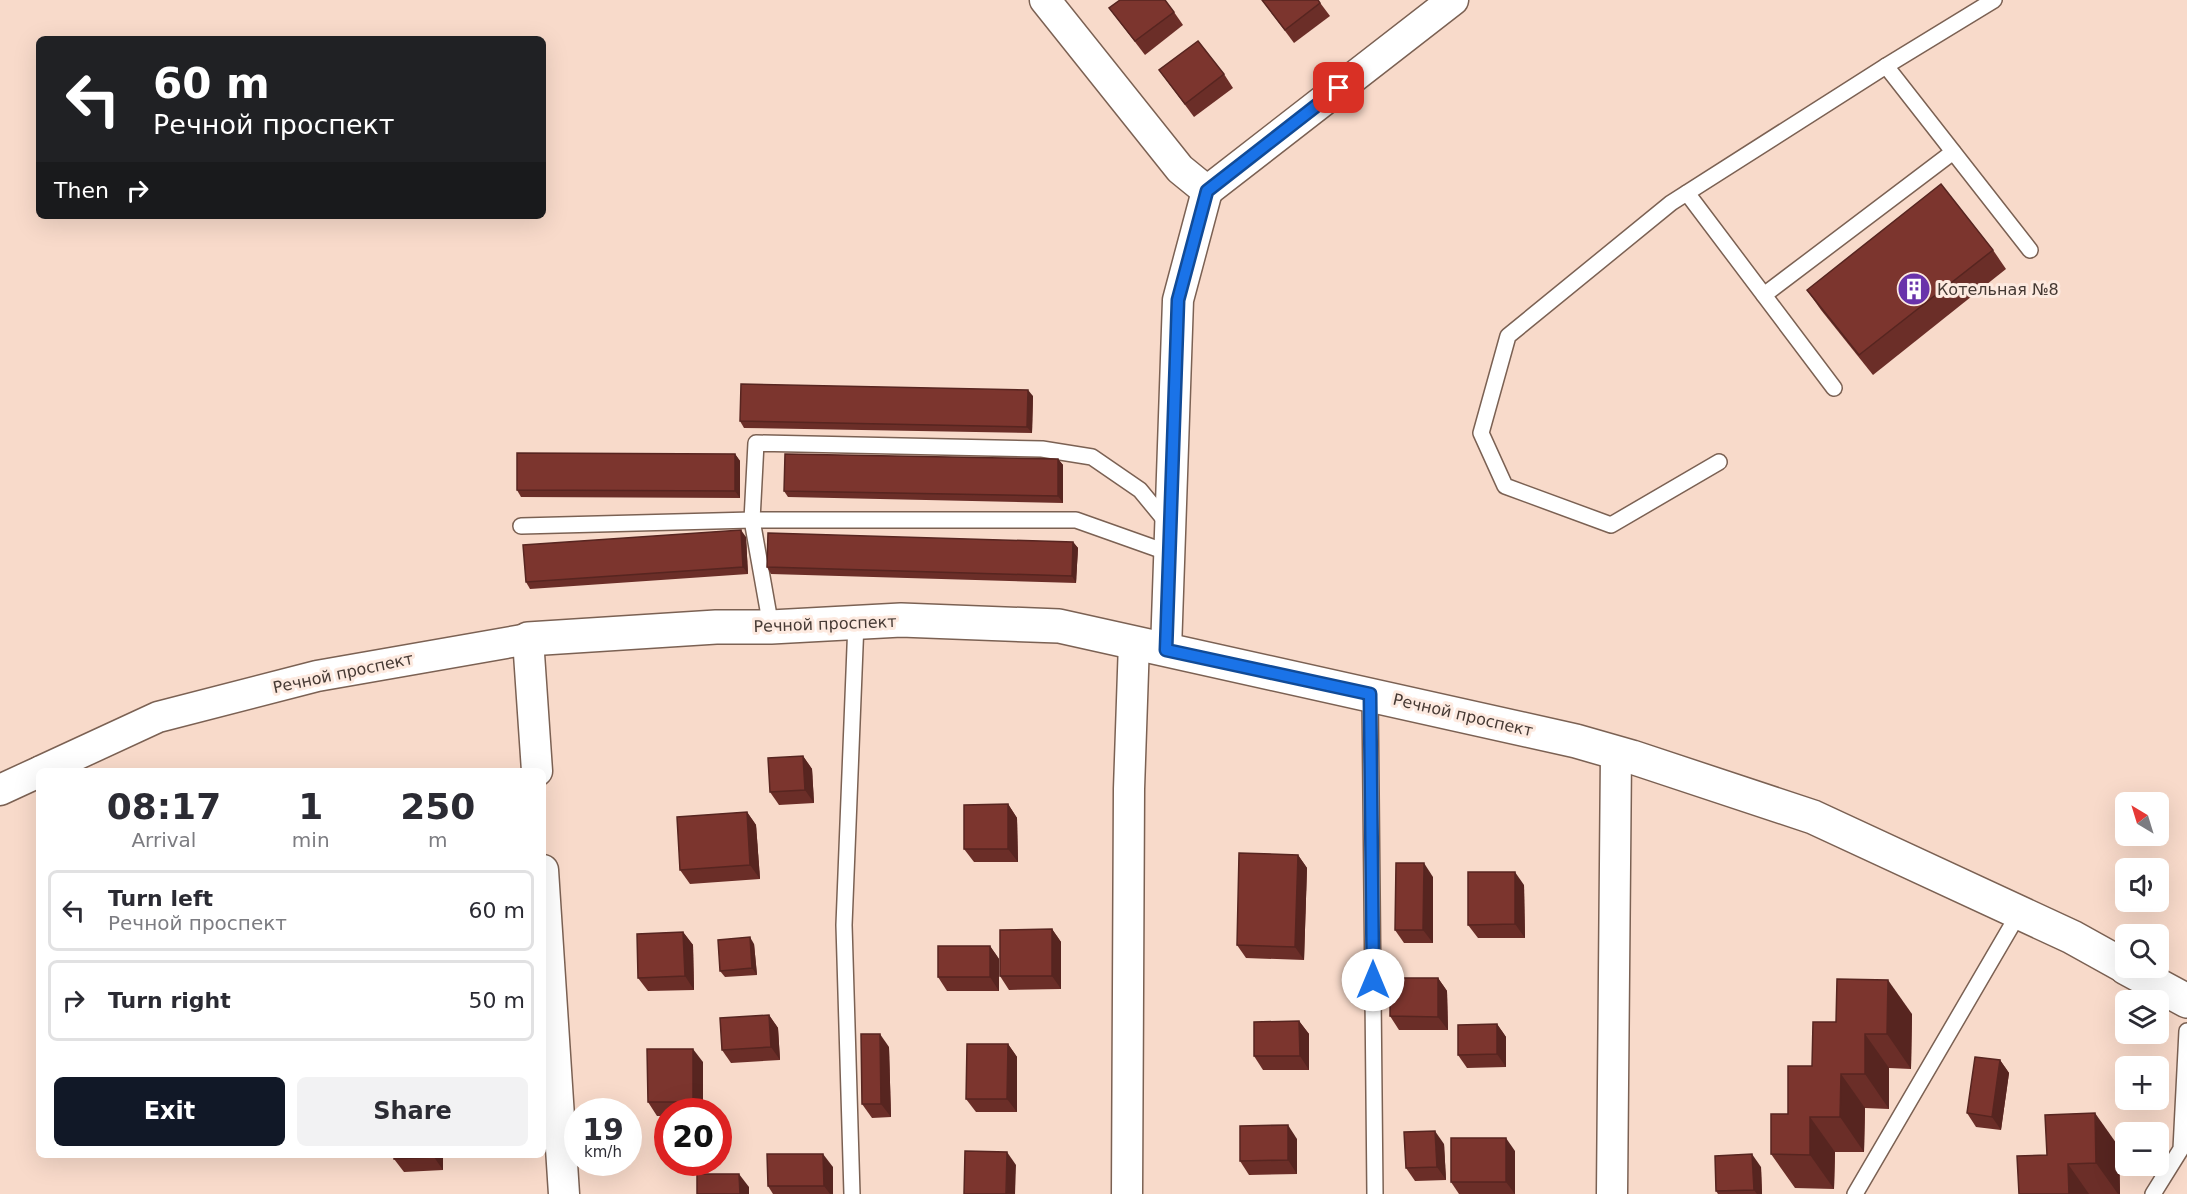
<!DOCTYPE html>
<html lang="en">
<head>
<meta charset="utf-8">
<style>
	body { margin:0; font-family:"DejaVu Sans",sans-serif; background:#f2f2f3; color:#2b2b33; height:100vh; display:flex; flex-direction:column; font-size:22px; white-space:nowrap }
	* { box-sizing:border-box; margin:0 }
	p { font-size:20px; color:#7c7c81 }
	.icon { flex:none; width:33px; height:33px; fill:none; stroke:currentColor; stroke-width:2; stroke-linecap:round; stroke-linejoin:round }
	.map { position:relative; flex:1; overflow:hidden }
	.drawer { position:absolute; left:36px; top:768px; width:510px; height:390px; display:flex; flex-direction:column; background:#fff; border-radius:9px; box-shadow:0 6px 24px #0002 }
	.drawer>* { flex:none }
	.hud { position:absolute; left:36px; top:36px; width:510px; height:183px; border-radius:9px; box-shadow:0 6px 24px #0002; background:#202124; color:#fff; overflow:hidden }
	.needle { width:39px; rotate:322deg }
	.controls { position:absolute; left:2115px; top:792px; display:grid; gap:12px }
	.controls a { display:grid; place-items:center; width:54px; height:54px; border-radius:9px; background:#fff; box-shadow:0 6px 24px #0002; font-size:30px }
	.speed { position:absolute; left:564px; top:1098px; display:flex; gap:12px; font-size:30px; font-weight:700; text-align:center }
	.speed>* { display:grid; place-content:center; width:78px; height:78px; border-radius:50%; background:#fff; box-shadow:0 6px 24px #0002; line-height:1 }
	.speed small { font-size:15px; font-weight:400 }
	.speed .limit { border:9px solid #d22; background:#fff; color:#111 }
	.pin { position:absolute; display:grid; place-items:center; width:51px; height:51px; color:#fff; margin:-26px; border-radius:12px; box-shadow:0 3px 9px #0006 }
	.me { position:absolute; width:66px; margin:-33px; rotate:0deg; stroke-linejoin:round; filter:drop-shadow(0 0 4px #0008) }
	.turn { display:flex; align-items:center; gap:21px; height:126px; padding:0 18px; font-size:27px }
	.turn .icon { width:78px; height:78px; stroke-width:2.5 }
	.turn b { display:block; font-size:42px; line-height:51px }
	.then { display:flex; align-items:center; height:57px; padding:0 18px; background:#0003; gap:12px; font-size:22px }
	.eta { display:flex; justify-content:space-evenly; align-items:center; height:102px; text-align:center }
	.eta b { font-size:36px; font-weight:700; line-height:42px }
	.button { display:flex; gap:12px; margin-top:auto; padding:12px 18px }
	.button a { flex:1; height:69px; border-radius:9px; background:#111827; color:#fff; font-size:24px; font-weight:700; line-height:69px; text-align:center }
	.button a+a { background:#f2f2f3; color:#2b2b33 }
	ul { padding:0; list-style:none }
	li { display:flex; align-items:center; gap:18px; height:81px; margin:0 12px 9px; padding:0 6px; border:3px solid #e1e1e2; border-radius:9px }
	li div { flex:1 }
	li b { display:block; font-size:22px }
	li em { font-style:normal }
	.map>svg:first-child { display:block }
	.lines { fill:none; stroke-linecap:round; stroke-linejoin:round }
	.service-casing { stroke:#7b6153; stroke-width:18 }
	.minor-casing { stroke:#7b6153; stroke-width:33 }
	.tertiary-casing { stroke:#7b6153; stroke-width:36 }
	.service { stroke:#fff; stroke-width:15 }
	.minor { stroke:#fff; stroke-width:30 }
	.tertiary { stroke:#fff; stroke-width:33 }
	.wall { fill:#6b2e28 }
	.shaded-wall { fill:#572520 }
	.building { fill:#7c352e; stroke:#572520; stroke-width:1.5 }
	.route-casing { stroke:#114b97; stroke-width:15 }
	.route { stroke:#1a73e8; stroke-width:10 }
	.labels { text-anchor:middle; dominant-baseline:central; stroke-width:6; stroke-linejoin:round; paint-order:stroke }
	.poi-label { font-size:16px; fill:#453933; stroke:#fdeae0; text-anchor:start }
	.street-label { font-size:16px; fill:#453933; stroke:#fdeae0 }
</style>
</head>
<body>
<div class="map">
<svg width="2187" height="1194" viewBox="0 0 2187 1194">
	<rect width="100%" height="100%" fill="#f8daca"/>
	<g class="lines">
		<defs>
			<g id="service">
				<polyline points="1886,66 2030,250"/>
				<polyline points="1687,193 1834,388"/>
				<polyline points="1764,295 1953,152"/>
				<polyline points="1719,462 1611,525 1505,486 1481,433 1508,336 1671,203 1886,66 1994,0"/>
				<polyline points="521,526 752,520 1076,520 1169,553"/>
				<polyline points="771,627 752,520 756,443 1042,449 1092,457 1140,490 1168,524"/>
				<polyline points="1370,694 1375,1194"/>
				<polyline points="852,1194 844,925 856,622"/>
				<polyline points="1855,1194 2019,913"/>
				<polyline points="2153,1194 2181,1149 2187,1031"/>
			</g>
			<g id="minor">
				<polyline points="1045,0 1180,169 1207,191 1453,0"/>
				<polyline points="1166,650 1178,300 1207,191"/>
				<polyline points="41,771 158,717 317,676 528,639 537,771"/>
				<polyline points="0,790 39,772"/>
				<polyline points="543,870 564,1194"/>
				<polyline points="1127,1194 1129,789 1134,642"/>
				<polyline points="1612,1194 1616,754"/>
			</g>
			<g id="tertiary">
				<polyline points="528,639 716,627 771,627 901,620 1059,626 1576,741 1632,757 1813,817 2072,937 2126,967"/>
				<polyline points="2126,968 2187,1001"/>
			</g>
		</defs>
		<use href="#service" class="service-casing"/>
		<use href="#minor" class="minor-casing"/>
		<use href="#tertiary" class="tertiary-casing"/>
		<use href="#service" class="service"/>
		<use href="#minor" class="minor"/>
		<use href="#tertiary" class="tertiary"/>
	</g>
	<g class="wall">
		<polygon points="1262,0 1318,0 1330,16 1294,43"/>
		<polygon points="1109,8 1174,12 1183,25 1145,55"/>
		<polygon points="1159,70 1224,74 1233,88 1194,117"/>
		<polygon points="1993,250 2006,269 1873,375 1821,310 1807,290"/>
		<polygon points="1033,396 1032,433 744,428 740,421"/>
		<polygon points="735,454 740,461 740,498 521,497 517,490"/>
		<polygon points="1058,459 1063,465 1063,503 788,497 784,491"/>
		<polygon points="746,537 748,574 530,589 526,582"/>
		<polygon points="1073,542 1078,548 1076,583 771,574 767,567"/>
		<polygon points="803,756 812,769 814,803 779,805 770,792"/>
		<polygon points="1008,804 1017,818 1018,862 974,862 964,849"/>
		<polygon points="747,812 756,825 760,879 690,884 680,870"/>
		<polygon points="1298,855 1307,868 1304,960 1246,958 1237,945"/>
		<polygon points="1433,877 1433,943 1404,943 1395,930"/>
		<polygon points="1524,885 1525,938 1478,938 1468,925"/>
		<polygon points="1052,929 1061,942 1061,989 1009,990 1000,976"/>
		<polygon points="683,932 693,945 694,990 648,991 638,978"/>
		<polygon points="754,944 757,975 725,977 720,971"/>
		<polygon points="990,946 999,959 999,991 947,991 938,977"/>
		<polygon points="1438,978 1447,991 1448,1030 1399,1030 1390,1016"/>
		<polygon points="1912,1014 1911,1069 1889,1068 1889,1109 1865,1108 1864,1152 1835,1152 1834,1189 1795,1188 1771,1154 1788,1114 1836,1022"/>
		<polygon points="769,1015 778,1028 780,1060 731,1063 722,1050"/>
		<polygon points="1299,1021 1309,1034 1309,1070 1263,1070 1254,1056"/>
		<polygon points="1497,1024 1506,1037 1506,1067 1467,1068 1458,1055"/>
		<polygon points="1008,1044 1017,1057 1017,1112 976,1112 966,1099"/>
		<polygon points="889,1047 891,1117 872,1118 862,1104"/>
		<polygon points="2000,1060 2009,1073 2001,1130 1976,1127 1967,1113"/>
		<polygon points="703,1062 703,1112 668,1112 668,1116 657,1116 648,1102"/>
		<polygon points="1297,1139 1297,1174 1249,1175 1240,1161"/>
		<polygon points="1444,1144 1446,1180 1415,1181 1406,1168"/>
		<polygon points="2119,1147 2120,1194 2019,1194 2047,1155"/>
		<polygon points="1515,1151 1515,1194 1459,1194 1451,1182"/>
		<polygon points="443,1155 443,1170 404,1172 394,1159"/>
		<polygon points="833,1167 833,1194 773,1194 768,1186"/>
		<polygon points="1761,1167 1762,1194 1718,1194 1716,1191"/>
	</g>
	<g class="shaded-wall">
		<polygon points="1028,390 1033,396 1032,433 1027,427"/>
		<polygon points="735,454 740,461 740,498 735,491"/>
		<polygon points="1058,459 1063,465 1063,503 1058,496"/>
		<polygon points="741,530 746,537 748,574 743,567"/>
		<polygon points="1073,542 1078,548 1076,583 1072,576"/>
		<polygon points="803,756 812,769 814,803 805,790"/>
		<polygon points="1008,804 1017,818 1018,862 1008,849"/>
		<polygon points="747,812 756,825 760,879 750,865"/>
		<polygon points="1298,855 1307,868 1304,960 1295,947"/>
		<polygon points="1424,863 1433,877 1433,943 1423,930"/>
		<polygon points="1515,872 1524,885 1525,938 1515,924"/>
		<polygon points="1052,929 1061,942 1061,989 1052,976"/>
		<polygon points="683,932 693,945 694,990 685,976"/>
		<polygon points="750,937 754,944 757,975 752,968"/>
		<polygon points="990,946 999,959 999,991 990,977"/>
		<polygon points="1438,978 1447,991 1448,1030 1438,1017"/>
		<polygon points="1888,980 1912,1014 1911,1069 1887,1034"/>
		<polygon points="769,1015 778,1028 780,1060 771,1047"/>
		<polygon points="1299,1021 1309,1034 1309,1070 1300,1056"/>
		<polygon points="1497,1024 1506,1037 1506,1067 1497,1054"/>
		<polygon points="880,1034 889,1047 891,1117 881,1104"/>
		<polygon points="1865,1034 1889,1068 1889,1109 1865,1074"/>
		<polygon points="1008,1044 1017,1057 1017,1112 1007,1099"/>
		<polygon points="693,1049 703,1062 703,1112 700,1112 693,1102"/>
		<polygon points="2000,1060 2009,1073 2001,1130 1992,1117"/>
		<polygon points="1841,1074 1865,1108 1864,1152 1840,1117"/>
		<polygon points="2095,1113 2119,1147 2120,1194 2118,1194 2096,1163"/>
		<polygon points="1810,1117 1835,1152 1834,1189 1810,1155"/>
		<polygon points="1288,1125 1297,1139 1297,1174 1288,1160"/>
		<polygon points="1435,1131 1444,1144 1446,1180 1437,1167"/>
		<polygon points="1506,1138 1515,1151 1515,1194 1506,1182"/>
		<polygon points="1007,1152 1016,1165 1015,1194 1006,1194"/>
		<polygon points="823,1154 833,1167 833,1194 830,1194 824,1186"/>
		<polygon points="1752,1154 1761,1167 1762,1194 1757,1194 1754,1190"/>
		<polygon points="434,1155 443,1155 443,1170 434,1157"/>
		<polygon points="2068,1164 2089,1194 2069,1194"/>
		<polygon points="739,1174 749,1187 749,1194 740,1194"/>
	</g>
	<g class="building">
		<polygon points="1120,0 1165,0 1174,12 1135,41 1109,8"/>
		<polygon points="1262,0 1318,0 1320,3 1285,30"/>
		<polygon points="1198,41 1224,74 1185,104 1159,70"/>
		<polygon points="1941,184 1993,250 1859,355 1807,290"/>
		<polygon points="741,384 1028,390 1027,427 740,421"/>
		<polygon points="517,453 735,454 735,491 517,490"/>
		<polygon points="785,454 1058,459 1058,496 784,491"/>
		<polygon points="741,530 743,567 526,582 523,545"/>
		<polygon points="768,533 1073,542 1072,576 767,567"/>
		<polygon points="803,756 805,790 770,792 768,758"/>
		<polygon points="1008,804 1008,849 964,849 964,805"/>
		<polygon points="747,812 750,865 680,870 677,817"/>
		<polygon points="1239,853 1298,855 1295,947 1237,945"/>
		<polygon points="1396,863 1424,863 1423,930 1395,930"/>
		<polygon points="1468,872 1515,872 1515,924 1468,925"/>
		<polygon points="1052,929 1052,976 1000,976 1000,930"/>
		<polygon points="683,932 685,976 638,978 637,934"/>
		<polygon points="750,937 752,968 720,971 718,940"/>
		<rect x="938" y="946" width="52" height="31"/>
		<polygon points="1390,978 1438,978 1438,1017 1390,1016"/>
		<polygon points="1837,979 1888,980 1887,1034 1865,1034 1865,1074 1841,1074 1840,1117 1810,1117 1810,1155 1771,1154 1771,1114 1788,1114 1788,1066 1812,1066 1813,1022 1836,1022"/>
		<polygon points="769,1015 771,1047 722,1050 720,1018"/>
		<polygon points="1299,1021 1300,1056 1254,1056 1254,1022"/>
		<polygon points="1497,1024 1497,1054 1458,1055 1458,1025"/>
		<polygon points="861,1034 880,1034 881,1104 862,1104"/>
		<polygon points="967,1044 1008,1044 1007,1099 966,1099"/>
		<polygon points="647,1049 693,1049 693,1102 648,1102"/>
		<polygon points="1975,1057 2000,1060 1992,1117 1967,1113"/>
		<polygon points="2095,1113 2096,1163 2068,1164 2069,1194 2019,1194 2017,1156 2047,1155 2045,1115"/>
		<polygon points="1288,1125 1288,1160 1240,1161 1240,1126"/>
		<polygon points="1435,1131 1437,1167 1406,1168 1404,1132"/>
		<rect x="1451" y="1138" width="55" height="44"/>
		<polygon points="965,1151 1007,1152 1006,1194 964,1194"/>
		<polygon points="767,1154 823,1154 824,1186 768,1186"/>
		<polygon points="1752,1154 1754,1190 1716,1191 1715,1156"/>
		<polygon points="394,1155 434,1155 434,1157 394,1159"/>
		<polygon points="697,1174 739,1174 740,1194 697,1194"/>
	</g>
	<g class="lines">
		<defs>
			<polyline id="route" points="1339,88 1207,191 1178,300 1166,650 1370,694 1373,980"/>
		</defs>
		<use href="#route" class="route-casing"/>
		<use href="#route" class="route"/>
	</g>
	<defs>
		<symbol id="building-disc" viewBox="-11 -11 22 22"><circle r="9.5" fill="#6933aa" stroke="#fdeae0"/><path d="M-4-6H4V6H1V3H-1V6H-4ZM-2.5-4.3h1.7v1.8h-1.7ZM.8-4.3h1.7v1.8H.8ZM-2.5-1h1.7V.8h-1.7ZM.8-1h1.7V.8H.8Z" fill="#fff"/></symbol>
	</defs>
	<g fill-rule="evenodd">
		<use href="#building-disc" x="1895" y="270" width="38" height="38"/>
	</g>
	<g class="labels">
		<g class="poi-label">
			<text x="1937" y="289">Котельная №8</text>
		</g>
		<g class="street-label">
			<text transform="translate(825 624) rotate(-2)">Речной проспект</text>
			<text transform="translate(343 673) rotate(-12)">Речной проспект</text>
			<text transform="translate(1463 715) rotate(13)">Речной проспект</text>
		</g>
	</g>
</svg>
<div class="controls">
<a><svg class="needle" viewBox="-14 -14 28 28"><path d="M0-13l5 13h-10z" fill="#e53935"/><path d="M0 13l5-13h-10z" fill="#7c7c81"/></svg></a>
<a><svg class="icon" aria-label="sound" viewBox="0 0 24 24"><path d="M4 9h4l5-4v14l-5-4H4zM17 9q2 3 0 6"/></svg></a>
<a><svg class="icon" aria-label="search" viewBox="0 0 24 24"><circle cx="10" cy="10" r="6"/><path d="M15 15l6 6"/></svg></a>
<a><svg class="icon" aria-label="layers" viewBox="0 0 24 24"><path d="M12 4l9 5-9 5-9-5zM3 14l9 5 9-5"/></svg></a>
<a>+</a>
<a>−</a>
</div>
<div class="speed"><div>19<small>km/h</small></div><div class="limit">20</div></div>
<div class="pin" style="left:1339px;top:88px;background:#d93025"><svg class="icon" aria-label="arrive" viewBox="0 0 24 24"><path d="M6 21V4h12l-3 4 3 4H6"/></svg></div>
<svg class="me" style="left:1373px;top:980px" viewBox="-20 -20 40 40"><circle r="19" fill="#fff"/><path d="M0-13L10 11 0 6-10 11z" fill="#1a73e8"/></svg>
<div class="hud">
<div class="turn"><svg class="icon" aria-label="left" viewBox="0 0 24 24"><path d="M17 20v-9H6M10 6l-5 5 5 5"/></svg><div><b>60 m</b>Речной проспект</div></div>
<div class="then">Then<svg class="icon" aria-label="right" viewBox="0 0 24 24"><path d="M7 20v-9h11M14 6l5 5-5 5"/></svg></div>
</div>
<section class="drawer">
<div class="eta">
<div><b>08:17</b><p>Arrival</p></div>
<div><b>1</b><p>min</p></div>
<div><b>250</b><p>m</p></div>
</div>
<ul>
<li><svg class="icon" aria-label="left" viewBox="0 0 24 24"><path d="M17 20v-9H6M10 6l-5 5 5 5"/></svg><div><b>Turn left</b><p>Речной проспект</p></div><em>60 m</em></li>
<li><svg class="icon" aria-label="right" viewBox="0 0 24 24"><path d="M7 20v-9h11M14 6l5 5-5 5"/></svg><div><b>Turn right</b></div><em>50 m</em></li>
</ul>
<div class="button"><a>Exit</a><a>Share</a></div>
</section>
</div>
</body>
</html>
